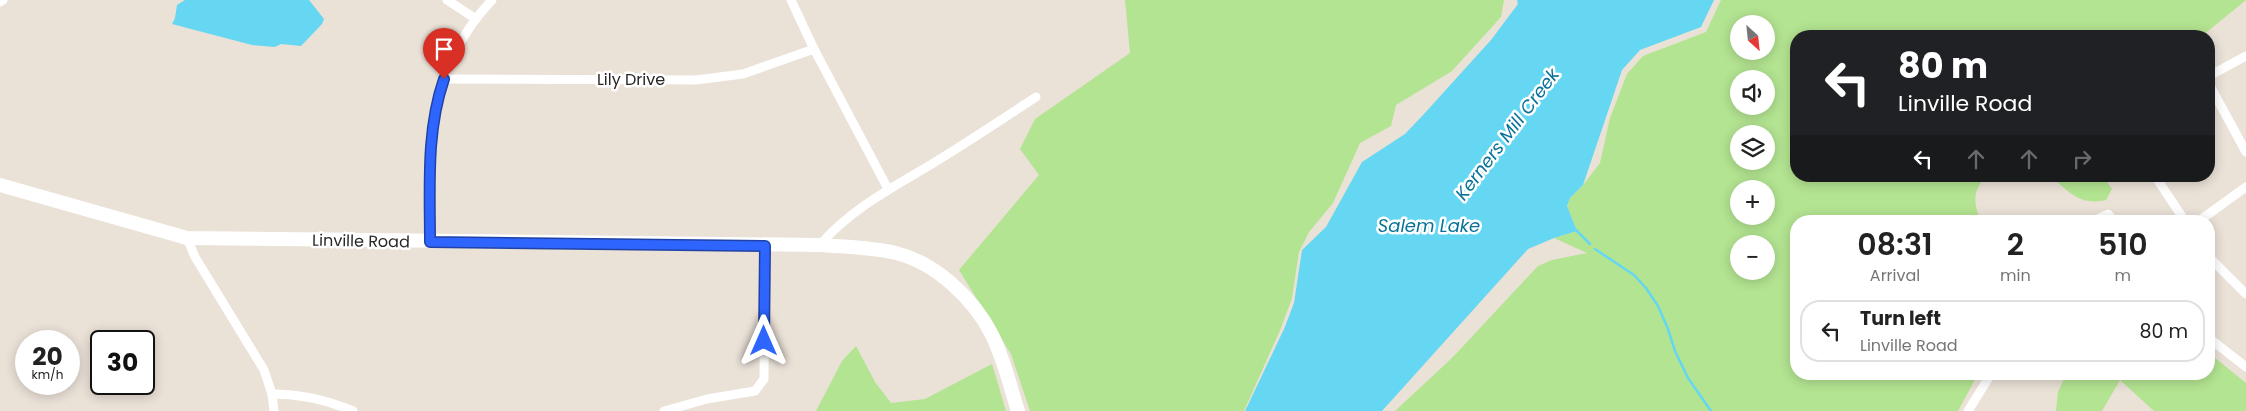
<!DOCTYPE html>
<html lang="en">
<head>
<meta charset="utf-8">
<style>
	body { margin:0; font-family:Poppins,sans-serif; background:#f2f2f2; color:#222; height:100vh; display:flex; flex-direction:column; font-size:19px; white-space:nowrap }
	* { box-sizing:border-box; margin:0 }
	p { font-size:16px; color:#767676 }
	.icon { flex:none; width:28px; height:28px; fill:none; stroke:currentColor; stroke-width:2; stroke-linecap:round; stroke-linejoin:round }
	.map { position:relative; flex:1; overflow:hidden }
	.panel { position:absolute; left:1790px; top:215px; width:425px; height:165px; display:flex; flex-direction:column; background:#fff; border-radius:20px; box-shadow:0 2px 12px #0003 }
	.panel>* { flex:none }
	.banner { position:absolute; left:1790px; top:30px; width:425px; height:152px; border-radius:20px; box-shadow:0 2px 12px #0003; background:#202124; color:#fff; overflow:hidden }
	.needle { width:32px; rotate:153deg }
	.controls { position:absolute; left:1730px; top:15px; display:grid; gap:10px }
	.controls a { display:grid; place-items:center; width:45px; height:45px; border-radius:50%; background:#fff; box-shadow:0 2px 12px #0003; font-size:25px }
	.speed { position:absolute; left:15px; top:330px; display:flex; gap:10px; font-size:25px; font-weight:700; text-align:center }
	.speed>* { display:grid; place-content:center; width:65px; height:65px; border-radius:50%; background:#fff; box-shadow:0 2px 12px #0003; line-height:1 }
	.speed small { font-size:12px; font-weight:400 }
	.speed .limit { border:2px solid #111; border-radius:8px; background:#fff; color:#111 }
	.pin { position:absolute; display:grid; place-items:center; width:42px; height:42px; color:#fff; margin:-51px -21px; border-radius:50% 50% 50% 0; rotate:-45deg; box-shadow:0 0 5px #0007 }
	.pin .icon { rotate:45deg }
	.me { position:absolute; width:55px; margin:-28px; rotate:0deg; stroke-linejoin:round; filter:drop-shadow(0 0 4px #0008) }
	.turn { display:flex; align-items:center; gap:18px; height:105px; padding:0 25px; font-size:22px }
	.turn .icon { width:65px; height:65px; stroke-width:2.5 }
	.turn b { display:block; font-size:35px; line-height:42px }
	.lanes { display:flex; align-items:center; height:48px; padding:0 25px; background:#0003; justify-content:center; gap:25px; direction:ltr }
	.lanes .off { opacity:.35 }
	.eta { display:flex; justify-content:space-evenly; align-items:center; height:85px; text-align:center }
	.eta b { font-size:30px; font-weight:600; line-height:35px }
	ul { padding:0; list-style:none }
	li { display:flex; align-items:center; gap:15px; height:62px; margin:0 10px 8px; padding:0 15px; border:2px solid #e0e0e0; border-radius:20px }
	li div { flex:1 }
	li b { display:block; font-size:19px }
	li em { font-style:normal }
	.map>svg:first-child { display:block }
	.green { fill:#b3e491; fill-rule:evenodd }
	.water { fill:#65d7f2 }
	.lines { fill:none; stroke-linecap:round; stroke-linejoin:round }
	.stream { stroke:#65d7f2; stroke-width:2.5 }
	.minor { stroke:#fff; stroke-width:9 }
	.secondary { stroke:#fff; stroke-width:14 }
	.route-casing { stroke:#1f42a6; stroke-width:12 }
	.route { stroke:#2f65ff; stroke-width:9 }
	.labels { text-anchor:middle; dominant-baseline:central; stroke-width:5; stroke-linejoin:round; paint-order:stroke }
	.street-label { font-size:16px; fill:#272727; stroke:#fff }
	.water-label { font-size:18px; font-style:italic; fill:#097299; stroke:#fff }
</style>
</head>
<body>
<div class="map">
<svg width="2246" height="411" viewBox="0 0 2246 411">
	<rect width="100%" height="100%" fill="#eae1d7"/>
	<g class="green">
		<polygon points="1125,0 1504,0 1501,17 1452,71 1396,105 1391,126 1360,143 1333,203 1309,232 1299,252 1292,298 1281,328 1244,411 1030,411 1011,354 959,270 1039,175 1020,149 1035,119 1130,53"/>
		<path d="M 1721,0 L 2246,0 L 2202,36 L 1796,36 L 1796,176 L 1985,176 C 1972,195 1974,200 1980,221 L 1796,221 L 1796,374 L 1978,374 L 1958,411 L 1395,411 L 1453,357 L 1538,266 L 1552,260 L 1587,253 L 1554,238 L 1577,231 L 1567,207 L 1570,198 L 1583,185 L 1600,163 L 1610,118 L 1627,74 L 1643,56 L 1706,32 ZM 1739,24 L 1766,24 L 1766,51 L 1739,51 ZM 1739,79 L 1766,79 L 1766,106 L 1739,106 ZM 1739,134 L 1766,134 L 1766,161 L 1739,161 ZM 1739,189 L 1766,189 L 1766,216 L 1739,216 ZM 1739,244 L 1766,244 L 1766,271 L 1739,271 Z"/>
		<path d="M 2050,176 L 2103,176 L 2112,189 L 2106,200 C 2079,206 2070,192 2050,176 Z"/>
		<polygon points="856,346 875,382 891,403 925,399 992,364 1006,411 816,411 842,361"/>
		<polygon points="2209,353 2246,383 2246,411 2154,411 2120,380 2102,411 2056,411 2058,392 2066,374 2209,374"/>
	</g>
	<g class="water">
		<polygon points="185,0 309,0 324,19 322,24 301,46 281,44 275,47 252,45 172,24 175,18 177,5"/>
		<polygon points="1517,0 1714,0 1701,27 1640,50 1622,70 1583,185 1570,198 1567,206 1577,231 1554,238 1528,249 1382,411 1245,411 1284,329 1294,303 1302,250 1326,227 1362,162 1405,134 1424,114 1491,40 1518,4"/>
	</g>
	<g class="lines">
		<g class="stream">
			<polyline points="1575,229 1590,244"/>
			<polyline points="1595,249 1634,275 1646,288 1658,306 1668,329 1675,351 1688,378 1711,411"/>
		</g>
		<g class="minor">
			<polyline points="447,0 476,19"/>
			<polyline points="791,0 814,49 888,189"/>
			<polyline points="0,2 3,0"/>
			<polyline points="2209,76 2246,56"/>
			<polyline points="444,79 696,80 743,74 814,49"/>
			<polyline points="2209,84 2246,152"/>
			<polyline points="2155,176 2185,221"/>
			<polyline points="2093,221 2108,214 2114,221"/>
			<polyline points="2199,221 2246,187"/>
			<polyline points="187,238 195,257 264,370 272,394 274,411"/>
			<path d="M 430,242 C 430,201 427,159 433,119 C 438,77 463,30 492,0"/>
			<path d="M 820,245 C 852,207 898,185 940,159 C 972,139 1004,118 1036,97"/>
			<polyline points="2209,257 2246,294"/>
			<polyline points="2209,338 2246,367"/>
			<path d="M 272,394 C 300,394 327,400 353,411"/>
			<polyline points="664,411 707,399 755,391 764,379 765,245"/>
			<polyline points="1968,411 1991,374"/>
		</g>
		<path class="secondary" d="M 0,185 L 187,238 L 820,245 C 845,247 871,247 896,253 C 936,263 974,299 992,335 C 1004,359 1010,386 1018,411"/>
	</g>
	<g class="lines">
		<defs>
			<path id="route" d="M 444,79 C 426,131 430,187 430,242 L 765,246 L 764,341"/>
		</defs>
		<use href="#route" class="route-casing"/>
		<use href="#route" class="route"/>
	</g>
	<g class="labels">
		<g class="street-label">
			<text x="631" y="79">Lily Drive</text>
			<text transform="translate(361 241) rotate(1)">Linville Road</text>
		</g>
		<g class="water-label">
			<text transform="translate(1507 134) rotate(-53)">Kerners Mill Creek</text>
			<text x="1429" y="225">Salem Lake</text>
		</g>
	</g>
</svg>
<div class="controls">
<a><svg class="needle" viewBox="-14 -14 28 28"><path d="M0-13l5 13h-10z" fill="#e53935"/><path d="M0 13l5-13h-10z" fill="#767676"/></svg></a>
<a><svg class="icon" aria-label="sound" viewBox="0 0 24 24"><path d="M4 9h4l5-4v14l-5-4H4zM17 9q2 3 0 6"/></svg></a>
<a><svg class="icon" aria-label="layers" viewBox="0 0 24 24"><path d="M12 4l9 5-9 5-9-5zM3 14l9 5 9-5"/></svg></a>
<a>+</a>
<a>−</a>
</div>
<div class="speed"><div>20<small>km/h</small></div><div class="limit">30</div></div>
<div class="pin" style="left:444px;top:79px;background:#d93025"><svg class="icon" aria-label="arrive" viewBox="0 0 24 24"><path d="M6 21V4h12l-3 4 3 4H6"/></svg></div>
<svg class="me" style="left:764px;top:341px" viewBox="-20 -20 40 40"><path d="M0-17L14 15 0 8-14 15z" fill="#2f65ff" stroke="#fff" stroke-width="4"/></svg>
<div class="banner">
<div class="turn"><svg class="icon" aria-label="left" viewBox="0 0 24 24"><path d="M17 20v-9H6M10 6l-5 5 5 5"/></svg><div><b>80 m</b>Linville Road</div></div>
<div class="lanes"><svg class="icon" aria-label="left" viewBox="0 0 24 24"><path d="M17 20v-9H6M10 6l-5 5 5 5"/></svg><svg class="icon off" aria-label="ahead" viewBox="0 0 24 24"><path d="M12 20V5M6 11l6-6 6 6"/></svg><svg class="icon off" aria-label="ahead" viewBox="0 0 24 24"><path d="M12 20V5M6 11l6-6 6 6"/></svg><svg class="icon off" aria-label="right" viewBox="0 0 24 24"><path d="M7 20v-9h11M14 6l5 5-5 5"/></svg></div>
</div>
<section class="panel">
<div class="eta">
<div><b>08:31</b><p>Arrival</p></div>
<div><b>2</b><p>min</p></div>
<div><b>510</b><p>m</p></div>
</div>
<ul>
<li><svg class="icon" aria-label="left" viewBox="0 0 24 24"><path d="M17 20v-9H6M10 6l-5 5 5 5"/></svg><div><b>Turn left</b><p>Linville Road</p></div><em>80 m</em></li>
</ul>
</section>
</div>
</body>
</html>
